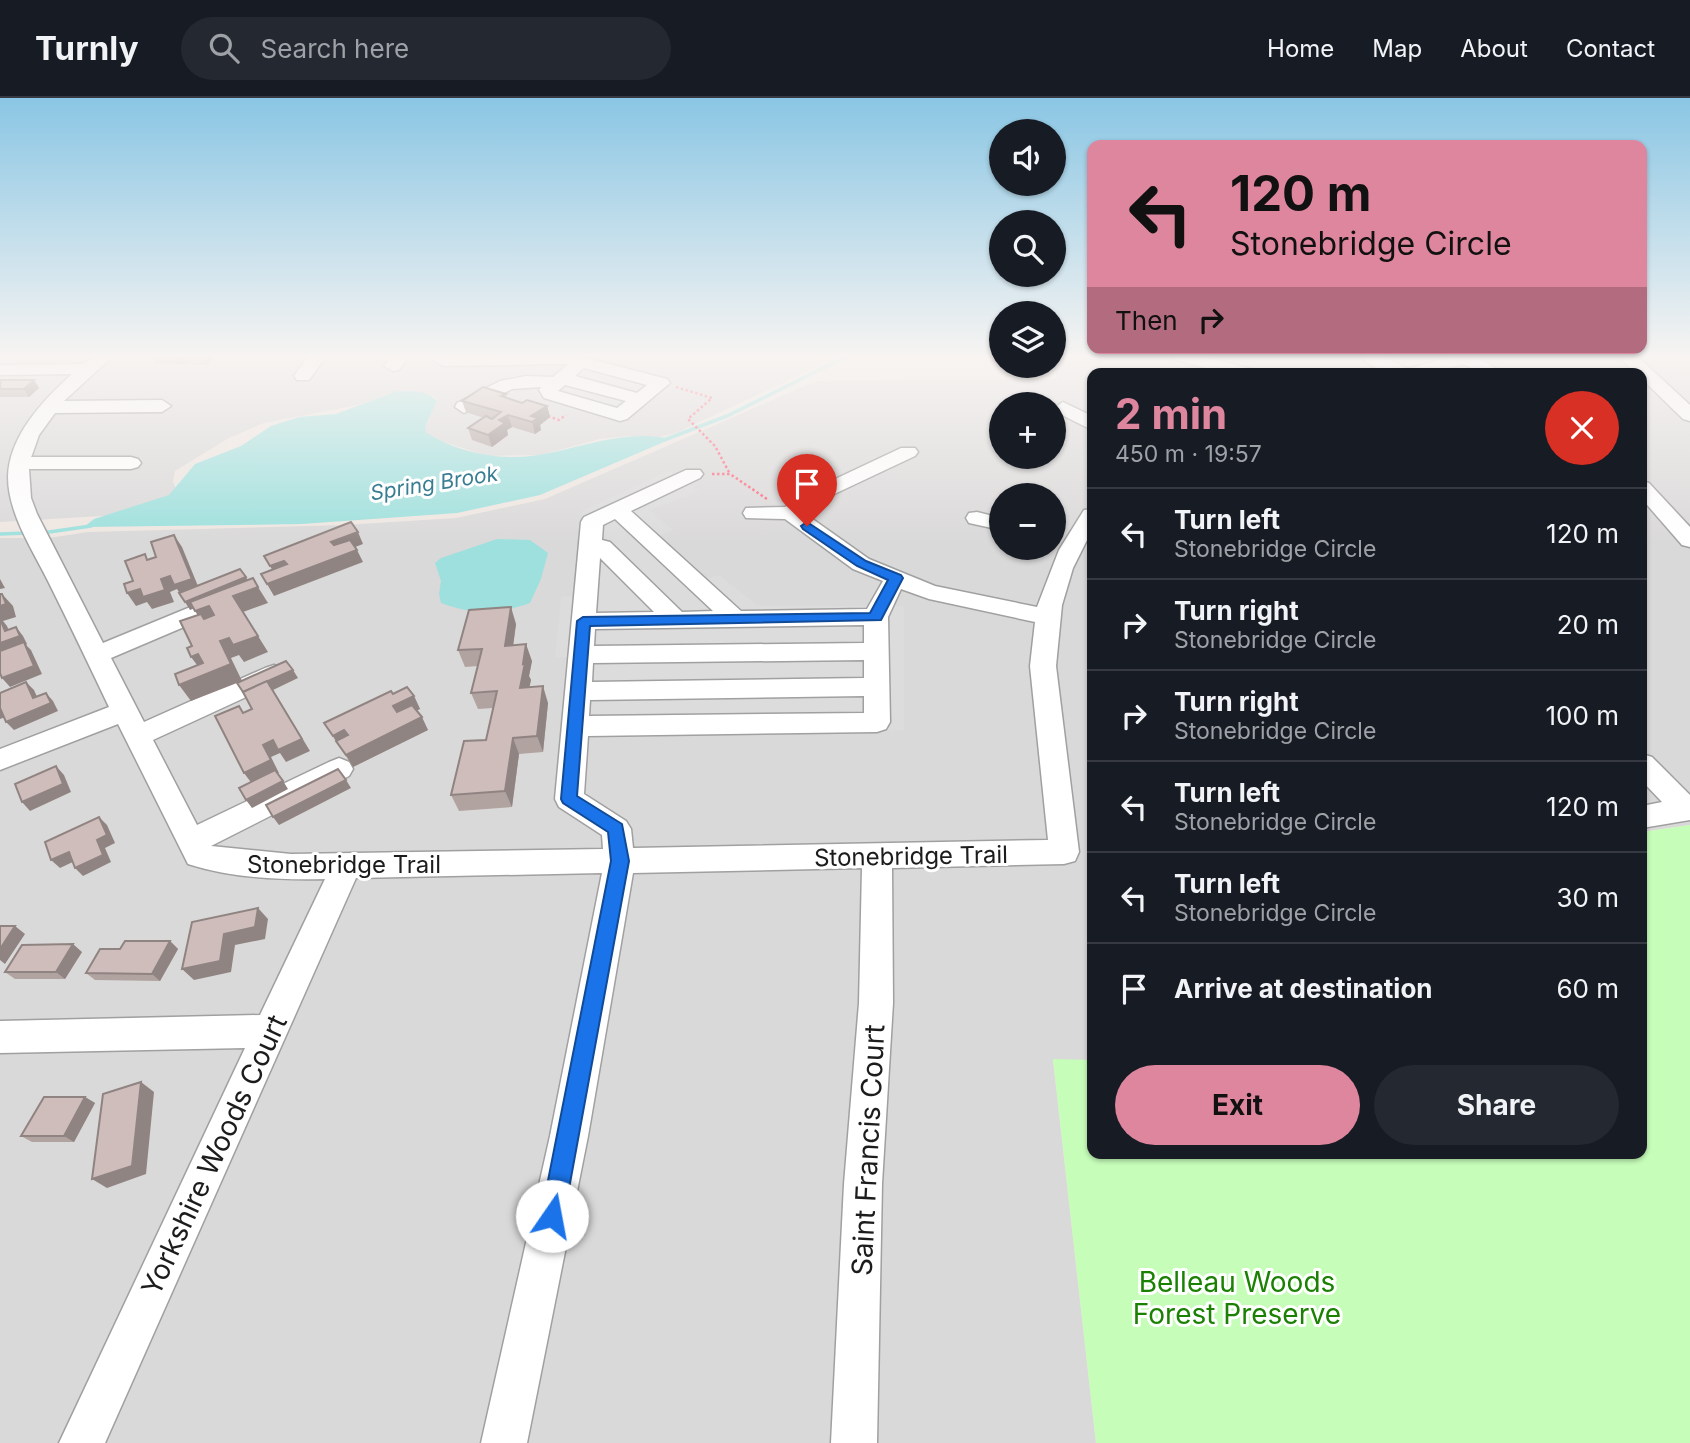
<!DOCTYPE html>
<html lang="en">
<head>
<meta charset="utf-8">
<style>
	body { margin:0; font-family:Inter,sans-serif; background:#242831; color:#f1f3f6; height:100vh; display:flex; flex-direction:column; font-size:26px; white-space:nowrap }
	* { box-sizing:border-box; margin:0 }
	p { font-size:23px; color:#9ea1a6 }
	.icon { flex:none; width:38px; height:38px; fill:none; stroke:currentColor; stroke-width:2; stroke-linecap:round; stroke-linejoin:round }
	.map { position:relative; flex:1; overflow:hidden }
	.drawer { position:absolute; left:1087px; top:270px; width:560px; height:791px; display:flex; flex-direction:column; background:#171b24; border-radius:14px; box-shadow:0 2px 5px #0004 }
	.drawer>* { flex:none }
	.hud { position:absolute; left:1087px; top:42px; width:560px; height:214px; border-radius:14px; box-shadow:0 2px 5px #0004; background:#df869f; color:#111; overflow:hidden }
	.buttons { position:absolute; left:989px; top:21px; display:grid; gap:14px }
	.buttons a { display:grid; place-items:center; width:77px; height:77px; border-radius:50%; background:#171b24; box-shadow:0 2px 5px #0004; font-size:35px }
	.pin { position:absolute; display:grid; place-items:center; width:60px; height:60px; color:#fff; margin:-72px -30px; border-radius:50% 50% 50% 0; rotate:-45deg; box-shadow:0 0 7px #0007 }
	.pin .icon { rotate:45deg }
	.me { position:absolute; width:77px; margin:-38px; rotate:12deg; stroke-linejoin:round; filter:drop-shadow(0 0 5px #0008) }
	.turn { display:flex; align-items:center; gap:24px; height:147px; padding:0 28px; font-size:32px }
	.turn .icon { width:91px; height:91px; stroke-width:2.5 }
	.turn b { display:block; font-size:49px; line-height:60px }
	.then { display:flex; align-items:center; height:66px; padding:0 28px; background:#0003; gap:14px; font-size:26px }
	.round { display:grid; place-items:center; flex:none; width:74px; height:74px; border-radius:37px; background:#242831 }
	.head { display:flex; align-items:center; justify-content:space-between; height:119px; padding:0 28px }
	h1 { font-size:42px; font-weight:700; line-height:52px; color:#df869f }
	.action { display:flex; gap:14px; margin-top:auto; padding:14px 28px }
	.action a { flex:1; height:80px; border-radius:42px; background:#df869f; color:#111; font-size:28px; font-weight:700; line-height:80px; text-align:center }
	.action a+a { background:#242831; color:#f1f3f6 }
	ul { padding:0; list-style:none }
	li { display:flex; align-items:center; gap:21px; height:91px; padding:0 28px; border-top:2px solid #363941 }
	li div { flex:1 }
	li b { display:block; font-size:26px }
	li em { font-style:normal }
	header { display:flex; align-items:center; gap:42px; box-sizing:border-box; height:98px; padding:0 35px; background:#171b24; border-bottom:2px solid #363941 }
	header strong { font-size:33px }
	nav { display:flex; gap:38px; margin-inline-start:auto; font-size:24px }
	.search { width:490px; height:63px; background:#242831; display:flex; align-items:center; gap:18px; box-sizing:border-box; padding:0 24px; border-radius:38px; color:#9ea1a6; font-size:26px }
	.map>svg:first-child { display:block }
	.residential { fill:#dad9d9; fill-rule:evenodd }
	.park { fill:#c6fdb9 }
	.parking { fill:#dcdcdc }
	.water { fill:#9de0dd }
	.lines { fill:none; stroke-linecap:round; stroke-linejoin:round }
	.stream { stroke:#9de0dd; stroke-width:3.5 }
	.minor-casing { stroke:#a0a0a0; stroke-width:3 }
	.path { stroke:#ff617b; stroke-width:2.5; stroke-dasharray:2.5 2.5; stroke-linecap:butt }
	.minor { fill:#fff; fill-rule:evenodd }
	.wall { fill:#b1a3a0 }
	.shaded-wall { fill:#908482 }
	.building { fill:#cebdba; stroke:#908482; stroke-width:2 }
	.route { fill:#1a73e8; stroke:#114b97; stroke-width:2 }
	.labels { text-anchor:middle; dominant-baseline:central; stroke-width:6; stroke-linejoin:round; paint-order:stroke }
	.far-water-label { font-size:21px; font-style:italic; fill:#387d92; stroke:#fff }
	.street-label { font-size:24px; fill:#1c1c1c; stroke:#fff }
	.near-street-label { font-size:28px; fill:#1c1c1c; stroke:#fff }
	.near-park-label { font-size:28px; fill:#1a8103; stroke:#fff }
</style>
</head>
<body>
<header>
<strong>Turnly</strong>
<div class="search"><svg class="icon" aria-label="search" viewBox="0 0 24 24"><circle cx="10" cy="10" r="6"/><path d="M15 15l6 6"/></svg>Search here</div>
<nav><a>Home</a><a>Map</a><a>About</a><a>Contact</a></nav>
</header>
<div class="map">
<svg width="1690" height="1345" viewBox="0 0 1690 1345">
	<rect width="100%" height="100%" fill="#eee6e1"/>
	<g class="residential">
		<polygon points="0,257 818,257 817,269 676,335 656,340 629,338 600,341 541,357 487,358 438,342 424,334 426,326 437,303 434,298 397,293 358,307 264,325 229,340 175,373 173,384 178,394 118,417 0,424"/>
		<path d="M 1054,257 L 1617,257 L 1636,275 L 1092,275 L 1092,962 L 1053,962 L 1096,1345 L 0,1345 L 0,440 L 49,440 L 88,434 L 344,427 L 456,420 L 545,401 L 816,283 L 1058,281 L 1053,268 ZM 1001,306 L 1054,306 L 1054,359 L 1001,359 ZM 1001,397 L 1054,397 L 1054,450 L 1001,450 Z"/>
		<polygon points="1636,257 1690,257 1690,305"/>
		<polygon points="1642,280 1690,324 1690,727 1642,734"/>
	</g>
	<polygon class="park" points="1690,727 1690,1345 1096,1345 1053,961 1092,962 1092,1055 1642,1055 1642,734"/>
	<g class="parking">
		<polygon points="581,257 663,273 660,279 685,286 667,300 650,299 642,308 613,322 556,308 530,292"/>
		<polygon points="669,372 699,393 650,412 673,432 658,439 704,482 719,477 758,508 904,508 904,632 566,641 569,559 555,560 561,499 578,497 582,413"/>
	</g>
	<g class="water">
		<path d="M 397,293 C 410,293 428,292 437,303 L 426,326 L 425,334 C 460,356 504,364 544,356 C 587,348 626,331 671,341 L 540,397 L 457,415 L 302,426 L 84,429 L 94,421 L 169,397 L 195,366 L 241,348 L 271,328 L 299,319 L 336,316 Z"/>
		<path d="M 497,441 L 530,442 L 548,455 L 541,481 L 530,505 C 499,516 472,517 441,505 L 439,496 L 441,483 L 435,465 L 441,460 Z"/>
	</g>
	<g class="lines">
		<g class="stream">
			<polyline points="664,342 727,318 849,257"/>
			<polyline points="42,435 91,428"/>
			<polyline points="0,436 28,435"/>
		</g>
		<defs>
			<g id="minor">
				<path d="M 95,257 L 114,257 L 64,303 L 162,302 L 171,308 L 162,314 L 55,315 L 39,337 L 32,357 L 31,359 L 131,359 L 138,361 L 141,365 L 138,369 L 131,371 L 29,371 L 31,400 L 37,416 L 103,545 L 222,496 L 230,494 L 238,496 L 242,501 L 238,506 L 111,560 L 144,624 L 265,570 L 274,567 L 283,570 L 287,576 L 283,582 L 153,642 L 197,727 L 329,664 L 339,660 L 349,664 L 353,671 L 349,678 L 211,748 L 291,756 L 603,751 L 602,737 L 559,709 L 555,701 L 581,424 L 584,419 L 686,372 L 700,372 L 703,376 L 700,380 L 631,413 L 741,513 L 867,511 L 883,483 L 853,471 L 785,421 L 746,420 L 743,415 L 746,410 L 785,409 L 814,391 L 901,350 L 915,350 L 918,354 L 915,358 L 828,399 L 804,415 L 869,461 L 935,488 L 1037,509 L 1059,452 L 1084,412 L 1092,411 L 1092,432 L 1073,470 L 1062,507 L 1056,568 L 1079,754 L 1075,763 L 1064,766 L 892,770 L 893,905 L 882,1086 L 877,1345 L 831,1345 L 844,1086 L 859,905 L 862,770 L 633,775 L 588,1038 L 527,1345 L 481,1345 L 550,1038 L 602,775 L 356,780 L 105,1345 L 59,1345 L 245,950 L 0,955 L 0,923 L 260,917 L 325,781 C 279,782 232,780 188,766 L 118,626 L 0,672 L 0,651 L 109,609 C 89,567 69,525 48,483 C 32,451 8,415 8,379 C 9,338 43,302 72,276 L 0,277 L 0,267 L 84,266 ZM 615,421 L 713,513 L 682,514 L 610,444 L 602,442 L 603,427 ZM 600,460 L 654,514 L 596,515 ZM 901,491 L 929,501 L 1035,524 L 1030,568 L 1048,742 L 633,750 L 631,731 L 626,723 L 584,696 L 588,638 L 877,634 L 886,631 L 890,624 L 888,519 ZM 864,527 L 864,545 L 594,548 L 595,531 ZM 864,562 L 864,580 L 592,584 L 593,565 ZM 864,598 L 864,615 L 589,618 L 590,602 Z"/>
				<polygon points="309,257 327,257 309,282 297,282 294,278"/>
				<polygon points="392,257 410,257 399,272 393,273 384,268"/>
				<path d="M 438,257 L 585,257 L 583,259 L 667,281 L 670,285 L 627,321 L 620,323 L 544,300 L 539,292 L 541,289 L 512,291 L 464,315 L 455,309 L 457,305 L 500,283 L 526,278 L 553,279 L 568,266 L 443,268 L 434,263 ZM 584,270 L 647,287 L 637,295 L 575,278 ZM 565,287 L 626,303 L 617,310 L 558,293 Z"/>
				<polygon points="1170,257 1198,257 1252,271 1255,275 1225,275 1173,261"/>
				<path d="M 1359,257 L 1381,257 L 1408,271 L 1456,257 L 1484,257 L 1480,261 L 1504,275 L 1481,275 L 1463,266 C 1432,275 1384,286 1359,257 Z"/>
				<polygon points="1617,257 1636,257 1690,307 1690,323 1683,321 1642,281 1642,275 1635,275"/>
				<polygon points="1063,304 1092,318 1092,332 1056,314 1054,310"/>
				<polygon points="1642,383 1649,385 1690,429 1690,449 1682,447 1642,401"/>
				<polygon points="977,414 1001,420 1001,432 969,425 966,420 969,415"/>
				<polygon points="1642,656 1652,659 1690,697 1690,722 1642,730 1642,708 1662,704 1642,683"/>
			</g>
		</defs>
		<use href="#minor" class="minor-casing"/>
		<g class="path">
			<polyline points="676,289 712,300 688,321 715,348 730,376"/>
			<polyline points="548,318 559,322 566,317"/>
			<polyline points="712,376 730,376 767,401"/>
		</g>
		<use href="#minor" class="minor"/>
	</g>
	<g class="wall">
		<polygon points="151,257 216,257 207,267 193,267 192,265 176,266 175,265 156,266"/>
		<polygon points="34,282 39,290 29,299 0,299 0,283"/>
		<polygon points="506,296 507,300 522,305 547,308 550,319 540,327 541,332 535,336 512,329 507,332 508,337 492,349 472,342 468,330 484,320 466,314 462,303"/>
		<polygon points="516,526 513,547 532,563 529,578 531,582 529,589 548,605 543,654 519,656 512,709 459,713 451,697 486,642 493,610 478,611 471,595 478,568 465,569 458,552"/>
		<polygon points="393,596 414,598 420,611 416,612 428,632 353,669 324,625"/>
		<polygon points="170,843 178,851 160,883 95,882 86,875 120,851"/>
		<polygon points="82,854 65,881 15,881 5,874"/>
		<polygon points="85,999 95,1005 74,1044 32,1044 21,1038"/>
	</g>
	<g class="shaded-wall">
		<polygon points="171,257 188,257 192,265 176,266"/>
		<polygon points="201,257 216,257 207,267"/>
		<polygon points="34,282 39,290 29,299 24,291"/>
		<polygon points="547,308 550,319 540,327 541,332 535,336 531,318"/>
		<polygon points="508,317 512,329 507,332 508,337 492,349 488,337 499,322"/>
		<polygon points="358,434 363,446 337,456 331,444"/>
		<polygon points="174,437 182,449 200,493 182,499 177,491 170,494 174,504 152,511 147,504 136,508 127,495 161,481"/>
		<polygon points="357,452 363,464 274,498 267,486"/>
		<polygon points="284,463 291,475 277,480 270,468"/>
		<polygon points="246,479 251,488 190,512 185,504"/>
		<polygon points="0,481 5,490 0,491"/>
		<polygon points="258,489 268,505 243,514 233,498"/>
		<polygon points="2,496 13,508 16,519 3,523 7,528 12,541 16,529 23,538 27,546 26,547 31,552 42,576 10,589 2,580 0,557 0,545 5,533 0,524 0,508"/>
		<polygon points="209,508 220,525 206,530 195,513"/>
		<polygon points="511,509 516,526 511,564 505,548"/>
		<polygon points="258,538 268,554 244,564 239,557 231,560 242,583 191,603 179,587 231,566 220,543 229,540"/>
		<polygon points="526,546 532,563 529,578 531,582 526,606 520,590 523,566"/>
		<polygon points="198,556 209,572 203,575 191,559"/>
		<polygon points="293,572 298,580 273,592 310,653 286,664 280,655 271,659 279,675 253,687 244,675 263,647 273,642 243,594"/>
		<polygon points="26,584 34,592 41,608 33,600"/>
		<polygon points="543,588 548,605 543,654 537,638"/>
		<polygon points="46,595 53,603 58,613 14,632 6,624"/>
		<polygon points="414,598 420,611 399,621 393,608"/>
		<polygon points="0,610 8,618 0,621"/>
		<polygon points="422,619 428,632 353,669 346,657"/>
		<polygon points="344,632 352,644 336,643 340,650 333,638"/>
		<polygon points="513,640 519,656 512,709 505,693"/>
		<polygon points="56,668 64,677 71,694 30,713 22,704"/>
		<polygon points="346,682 351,690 279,727 273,719"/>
		<polygon points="283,683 288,691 252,710 246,702"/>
		<polygon points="99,719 107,727 115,745 105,750 111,764 83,778 75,770 97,742"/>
		<polygon points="69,754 77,762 60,770 51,762"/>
		<polygon points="258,810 268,821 265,841 235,847 231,874 194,882 182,871"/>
		<polygon points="15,828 25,836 5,866 0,862 0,851"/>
		<polygon points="170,843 178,851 160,883 152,876"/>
		<polygon points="73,846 82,854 65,881 56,874"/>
		<polygon points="141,984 154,994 146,1076 107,1090 92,1081"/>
		<polygon points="85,999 95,1005 74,1044 64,1038"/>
	</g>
	<g class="building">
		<polygon points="1,282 34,282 24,291 0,291"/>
		<polygon points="483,289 506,296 501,298 522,305 527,302 547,308 531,318 538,320 532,324 508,317 499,322 505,325 488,337 468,330 486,318 492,321 501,314 462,303"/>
		<polygon points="351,424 358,434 331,444 334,447 350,442 357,452 267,486 261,476 287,466 284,463 270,468 264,458"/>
		<polygon points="174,437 192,481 174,487 170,478 161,481 165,492 143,499 140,491 127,495 124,486 133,483 125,463 145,456 147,462 156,459 151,444"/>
		<polygon points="240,471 246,479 185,504 179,495"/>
		<polygon points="253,480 258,489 233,498 258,538 233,547 229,540 220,543 231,566 179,587 175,576 203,565 198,556 191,559 187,550 192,548 180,523 201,516 204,521 214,517 209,508 195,513 190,504"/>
		<polygon points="0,496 2,496 6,506 0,508"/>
		<polygon points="511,509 505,548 526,546 523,566 525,565 520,590 543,588 537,638 513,640 505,693 451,697 464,643 486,642 497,593 471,595 482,551 458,552 469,512"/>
		<polygon points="0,521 5,533 16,529 20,538 0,545"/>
		<polygon points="24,544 34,568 2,580 0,575 0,553"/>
		<polygon points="286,563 293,572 243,594 237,585"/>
		<polygon points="267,583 302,641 278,652 273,642 263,647 271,662 244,675 215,618 239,608 243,615 252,611 243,594"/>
		<polygon points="26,584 33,600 46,595 51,605 6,624 0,610 0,595"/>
		<polygon points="407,589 414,598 393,608 397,614 412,607 422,619 346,657 336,643 348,637 344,632 333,638 324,625 391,593 393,596"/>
		<polygon points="56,668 63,686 22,704 15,686"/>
		<polygon points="338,671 346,682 273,719 266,707"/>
		<polygon points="275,672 283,683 246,702 239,690"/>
		<polygon points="99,719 107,737 97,742 103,757 75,770 69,754 51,762 45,744"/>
		<polygon points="258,810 255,829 224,836 220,863 182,871 192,824"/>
		<polygon points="0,828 15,828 0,851"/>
		<polygon points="125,843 170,843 152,876 86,875 100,851 120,851"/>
		<polygon points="73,846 56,874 5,874 22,847"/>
		<polygon points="141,984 132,1068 92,1081 103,996"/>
		<polygon points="44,999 85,999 64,1038 21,1038"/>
	</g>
	<linearGradient id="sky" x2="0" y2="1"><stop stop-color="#8ac6e4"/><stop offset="0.58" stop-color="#f7f4f2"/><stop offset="1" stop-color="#f7f4f2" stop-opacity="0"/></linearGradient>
	<rect width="1690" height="445" fill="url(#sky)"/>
	<polygon class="route" points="807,424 866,463 901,477 903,480 881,522 590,528 577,698 622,726 629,763 564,1118 560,1126 552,1129 545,1126 541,1118 611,763 608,734 563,705 561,701 577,523 583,519 870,515 888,482 857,468 803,431 801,428"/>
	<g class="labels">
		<g class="far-water-label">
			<text transform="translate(434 385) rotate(-9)">Spring Brook</text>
		</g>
		<g class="street-label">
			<text transform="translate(911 758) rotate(-1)">Stonebridge Trail</text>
			<text x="344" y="766">Stonebridge Trail</text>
		</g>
		<g class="near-street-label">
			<text transform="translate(868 1052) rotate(-87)">Saint Francis Court</text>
			<text transform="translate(214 1057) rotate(-65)">Yorkshire Woods Court</text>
		</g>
		<g class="near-park-label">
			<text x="1237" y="1184">Belleau Woods<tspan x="1237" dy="32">Forest Preserve</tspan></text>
		</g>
	</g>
</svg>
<div class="buttons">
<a><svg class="icon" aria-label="sound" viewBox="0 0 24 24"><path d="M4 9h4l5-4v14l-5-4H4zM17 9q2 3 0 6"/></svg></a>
<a><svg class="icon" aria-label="search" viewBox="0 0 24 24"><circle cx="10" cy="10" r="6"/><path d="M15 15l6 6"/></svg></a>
<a><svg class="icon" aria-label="layers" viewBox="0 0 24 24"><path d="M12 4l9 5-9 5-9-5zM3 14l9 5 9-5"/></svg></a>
<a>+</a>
<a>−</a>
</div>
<div class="pin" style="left:807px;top:428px;background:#d93025"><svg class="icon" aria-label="arrive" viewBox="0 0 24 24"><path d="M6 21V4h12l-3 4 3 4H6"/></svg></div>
<svg class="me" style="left:552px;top:1118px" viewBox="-20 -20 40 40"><circle r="19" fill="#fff"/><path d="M0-13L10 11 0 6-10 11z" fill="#1a73e8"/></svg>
<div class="hud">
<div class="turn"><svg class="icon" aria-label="left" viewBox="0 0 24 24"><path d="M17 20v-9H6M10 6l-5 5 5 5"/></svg><div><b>120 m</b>Stonebridge Circle</div></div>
<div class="then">Then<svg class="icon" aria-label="right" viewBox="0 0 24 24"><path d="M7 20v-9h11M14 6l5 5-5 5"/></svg></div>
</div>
<section class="drawer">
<div class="head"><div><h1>2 min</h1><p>450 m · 19:57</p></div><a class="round" style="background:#d93025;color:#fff"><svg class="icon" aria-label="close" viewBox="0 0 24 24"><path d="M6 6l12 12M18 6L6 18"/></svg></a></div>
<ul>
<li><svg class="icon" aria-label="left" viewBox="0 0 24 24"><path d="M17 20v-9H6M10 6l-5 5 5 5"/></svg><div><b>Turn left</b><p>Stonebridge Circle</p></div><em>120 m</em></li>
<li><svg class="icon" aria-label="right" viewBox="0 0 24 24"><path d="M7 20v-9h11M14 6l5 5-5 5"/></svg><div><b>Turn right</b><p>Stonebridge Circle</p></div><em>20 m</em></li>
<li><svg class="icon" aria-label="right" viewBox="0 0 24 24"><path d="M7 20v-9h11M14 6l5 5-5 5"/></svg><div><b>Turn right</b><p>Stonebridge Circle</p></div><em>100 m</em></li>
<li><svg class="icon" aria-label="left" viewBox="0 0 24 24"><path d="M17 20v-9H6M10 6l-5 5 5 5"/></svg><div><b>Turn left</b><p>Stonebridge Circle</p></div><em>120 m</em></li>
<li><svg class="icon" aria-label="left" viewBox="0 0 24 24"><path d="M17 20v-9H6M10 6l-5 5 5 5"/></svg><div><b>Turn left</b><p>Stonebridge Circle</p></div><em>30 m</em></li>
<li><svg class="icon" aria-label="arrive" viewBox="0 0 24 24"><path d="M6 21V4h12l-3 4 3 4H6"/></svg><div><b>Arrive at destination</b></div><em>60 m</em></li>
</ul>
<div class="action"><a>Exit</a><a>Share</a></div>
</section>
</div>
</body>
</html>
